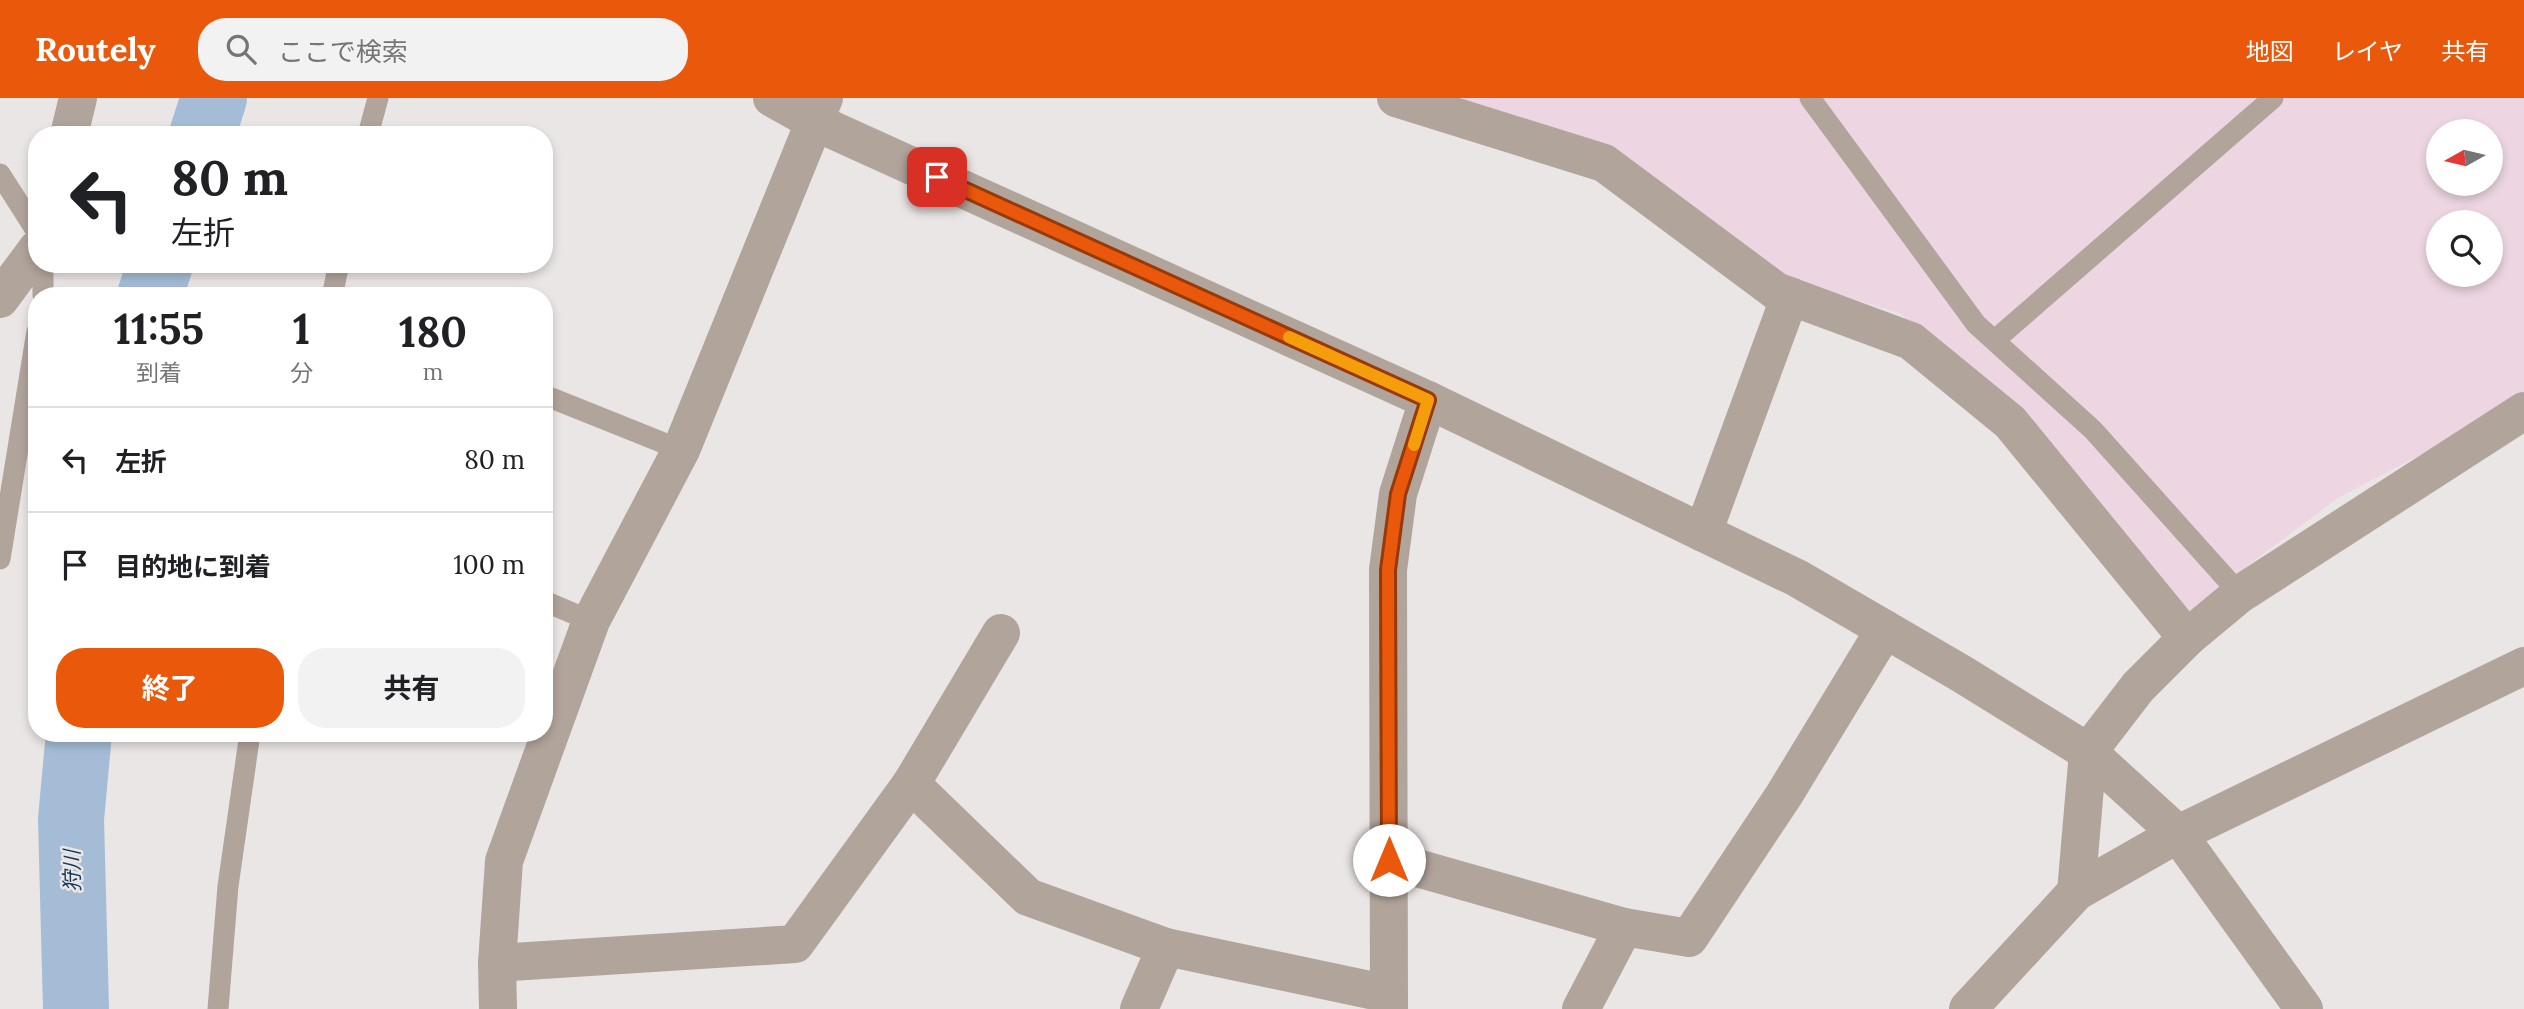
<!DOCTYPE html>
<html lang="ja">
<head>
<meta charset="utf-8">
<style>
	body { margin:0; font-family:Lora,"Noto Sans JP",serif; background:#f2f2f2; color:#202124; height:100vh; display:flex; flex-direction:column; font-size:26px; white-space:nowrap }
	* { box-sizing:border-box; margin:0 }
	p { font-size:23px; color:#757577 }
	.icon { flex:none; width:38px; height:38px; fill:none; stroke:currentColor; stroke-width:2; stroke-linecap:round; stroke-linejoin:round }
	.map { position:relative; flex:1; overflow:hidden }
	.panel { position:absolute; left:28px; top:189px; width:525px; height:455px; display:flex; flex-direction:column; background:#fff; border-radius:28px; box-shadow:0 4px 10px #0003 }
	.panel>* { flex:none }
	.banner { position:absolute; left:28px; top:28px; width:525px; height:147px; border-radius:28px; box-shadow:0 4px 10px #0003; background:#fff; color:#202124; overflow:hidden }
	.needle { width:46px; rotate:262deg }
	.controls { position:absolute; left:2426px; top:21px; display:grid; gap:14px }
	.controls a { display:grid; place-items:center; width:77px; height:77px; border-radius:50%; background:#fff; box-shadow:0 4px 10px #0003; font-size:35px }
	.pin { position:absolute; display:grid; place-items:center; width:60px; height:60px; color:#fff; margin:-30px; border-radius:14px; box-shadow:0 4px 10px #0006 }
	.me { position:absolute; width:77px; margin:-38px; rotate:0deg; stroke-linejoin:round; filter:drop-shadow(0 0 5px #0008) }
	.turn { display:flex; align-items:center; gap:24px; height:147px; padding:0 28px; font-size:32px }
	.turn .icon { width:91px; height:91px; stroke-width:2.5 }
	.turn b { display:block; font-size:49px; line-height:60px }
	.eta { display:flex; justify-content:space-evenly; align-items:center; height:119px; text-align:center }
	.eta b { font-size:42px; font-weight:700; line-height:49px }
	.primary-button { display:flex; gap:14px; margin-top:auto; padding:14px 28px }
	.primary-button a { flex:1; height:80px; border-radius:28px; background:#ea580c; color:#fff; font-size:28px; font-weight:700; line-height:80px; text-align:center }
	.primary-button a+a { background:#f2f2f2; color:#202124 }
	ul { padding:0; list-style:none }
	li { display:flex; align-items:center; gap:21px; height:105px; padding:0 28px; border-top:2px solid #e0e0e0 }
	li div { flex:1 }
	li b { display:block; font-size:26px }
	li em { font-style:normal }
	header { display:flex; align-items:center; gap:42px; box-sizing:border-box; height:98px; padding:0 35px; background:#ea580c; color:#fff }
	header strong { font-size:33px }
	nav { display:flex; gap:38px; margin-inline-start:auto; font-size:24px }
	.search { width:490px; height:63px; background:#f2f2f2; display:flex; align-items:center; gap:18px; box-sizing:border-box; padding:0 24px; border-radius:28px; color:#757577; font-size:26px }
	.map>svg:first-child { display:block }
	.industrial { fill:#edd6e1; fill-rule:evenodd }
	.lines { fill:none; stroke-linecap:round; stroke-linejoin:round }
	.river { stroke:#a4bcd6; stroke-width:66 }
	.service { stroke:#b1a49b; stroke-width:21 }
	.minor { stroke:#b1a49b; stroke-width:38 }
	.tertiary { stroke:#b1a49b; stroke-width:38 }
	.route-casing { stroke:#983908; stroke-width:18 }
	.route { stroke:#ea580c; stroke-width:12 }
	.slow { stroke:#f59e0b; stroke-width:12 }
	.labels { text-anchor:middle; dominant-baseline:central; stroke-width:5; stroke-linejoin:round; paint-order:stroke }
	.water-label { font-size:21px; font-style:italic; fill:#133a5d; stroke:#eae6e5 }
</style>
</head>
<body>
<header>
<strong>Routely</strong>
<div class="search"><svg class="icon" aria-label="search" viewBox="0 0 24 24"><circle cx="10" cy="10" r="6"/><path d="M15 15l6 6"/></svg>ここで検索</div>
<nav><a>地図</a><a>レイヤ</a><a>共有</a></nav>
</header>
<div class="map">
<svg width="2524" height="911" viewBox="0 0 2524 911">
	<rect width="100%" height="100%" fill="#eae6e5"/>
	<path class="industrial" d="M 1454,0 L 2524,0 L 2524,296 L 2473,329 L 2338,400 L 2227,483 L 2193,514 L 2170,504 L 2008,304 L 1899,215 L 1800,185 ZM 2438,33 L 2490,33 L 2490,86 L 2438,86 ZM 2438,124 L 2490,124 L 2490,177 L 2438,177 Z"/>
	<g class="lines">
		<g class="river">
			<polyline points="202,37 214,0"/>
			<polyline points="150,198 160,166"/>
			<polyline points="76,911 71,721 79,635"/>
		</g>
		<g class="service">
			<polyline points="1810,0 1976,226 2093,332 2240,496"/>
			<polyline points="368,37 378,0"/>
			<polyline points="0,76 37,134"/>
			<polyline points="43,198 43,166"/>
			<polyline points="332,198 339,166"/>
			<polyline points="1995,242 2273,0"/>
			<polyline points="544,297 681,352"/>
			<polyline points="0,461 37,233"/>
			<polyline points="544,503 591,523"/>
			<polyline points="218,911 228,788 250,635"/>
		</g>
		<g class="minor">
			<polyline points="1396,0 1604,65 1776,193 1911,243 2010,324 2187,540"/>
			<polyline points="69,37 78,0"/>
			<polyline points="0,201 37,151"/>
			<polyline points="1703,435 1790,198"/>
			<polyline points="911,686 1028,799 1166,849 1389,896"/>
			<polyline points="2178,736 2304,911"/>
			<polyline points="1389,762 1624,829"/>
			<polyline points="497,865 795,846 911,686 1001,535"/>
			<polyline points="498,911 497,865 504,763 591,523 681,352 824,0"/>
			<polyline points="1139,911 1166,849"/>
			<polyline points="1389,911 1388,472 1398,396 1428,302"/>
			<polyline points="1581,911 1624,829 1689,840 1784,697 1885,531"/>
		</g>
		<g class="tertiary">
			<polyline points="772,0 815,24 1428,302 1797,480 1962,576 2088,654 2178,736"/>
			<polyline points="2076,794 2088,654 2138,589 2187,540 2240,496 2524,313"/>
			<polyline points="1968,911 2076,794 2178,736 2524,568"/>
		</g>
	</g>
	<g class="lines">
		<defs>
			<polyline id="route" points="937,79 1428,302 1398,396 1388,472 1389,762"/>
		</defs>
		<use href="#route" class="route-casing"/>
		<use href="#route" class="route"/>
		<polyline class="slow" points="1289,239 1428,302 1414,347"/>
	</g>
	<g class="labels">
		<g class="water-label">
			<text transform="translate(72 773) rotate(-91)">狩川</text>
		</g>
	</g>
</svg>
<div class="controls">
<a><svg class="needle" viewBox="-14 -14 28 28"><path d="M0-13l5 13h-10z" fill="#e53935"/><path d="M0 13l5-13h-10z" fill="#757577"/></svg></a>
<a><svg class="icon" aria-label="search" viewBox="0 0 24 24"><circle cx="10" cy="10" r="6"/><path d="M15 15l6 6"/></svg></a>
</div>
<div class="pin" style="left:937px;top:79px;background:#d93025"><svg class="icon" aria-label="arrive" viewBox="0 0 24 24"><path d="M6 21V4h12l-3 4 3 4H6"/></svg></div>
<svg class="me" style="left:1389px;top:762px" viewBox="-20 -20 40 40"><circle r="19" fill="#fff"/><path d="M0-13L10 11 0 6-10 11z" fill="#ea580c"/></svg>
<div class="banner">
<div class="turn"><svg class="icon" aria-label="left" viewBox="0 0 24 24"><path d="M17 20v-9H6M10 6l-5 5 5 5"/></svg><div><b>80 m</b>左折</div></div>
</div>
<section class="panel">
<div class="eta">
<div><b>11:55</b><p>到着</p></div>
<div><b>1</b><p>分</p></div>
<div><b>180</b><p>m</p></div>
</div>
<ul>
<li><svg class="icon" aria-label="left" viewBox="0 0 24 24"><path d="M17 20v-9H6M10 6l-5 5 5 5"/></svg><div><b>左折</b></div><em>80 m</em></li>
<li><svg class="icon" aria-label="arrive" viewBox="0 0 24 24"><path d="M6 21V4h12l-3 4 3 4H6"/></svg><div><b>目的地に到着</b></div><em>100 m</em></li>
</ul>
<div class="primary-button"><a>終了</a><a>共有</a></div>
</section>
</div>
</body>
</html>
